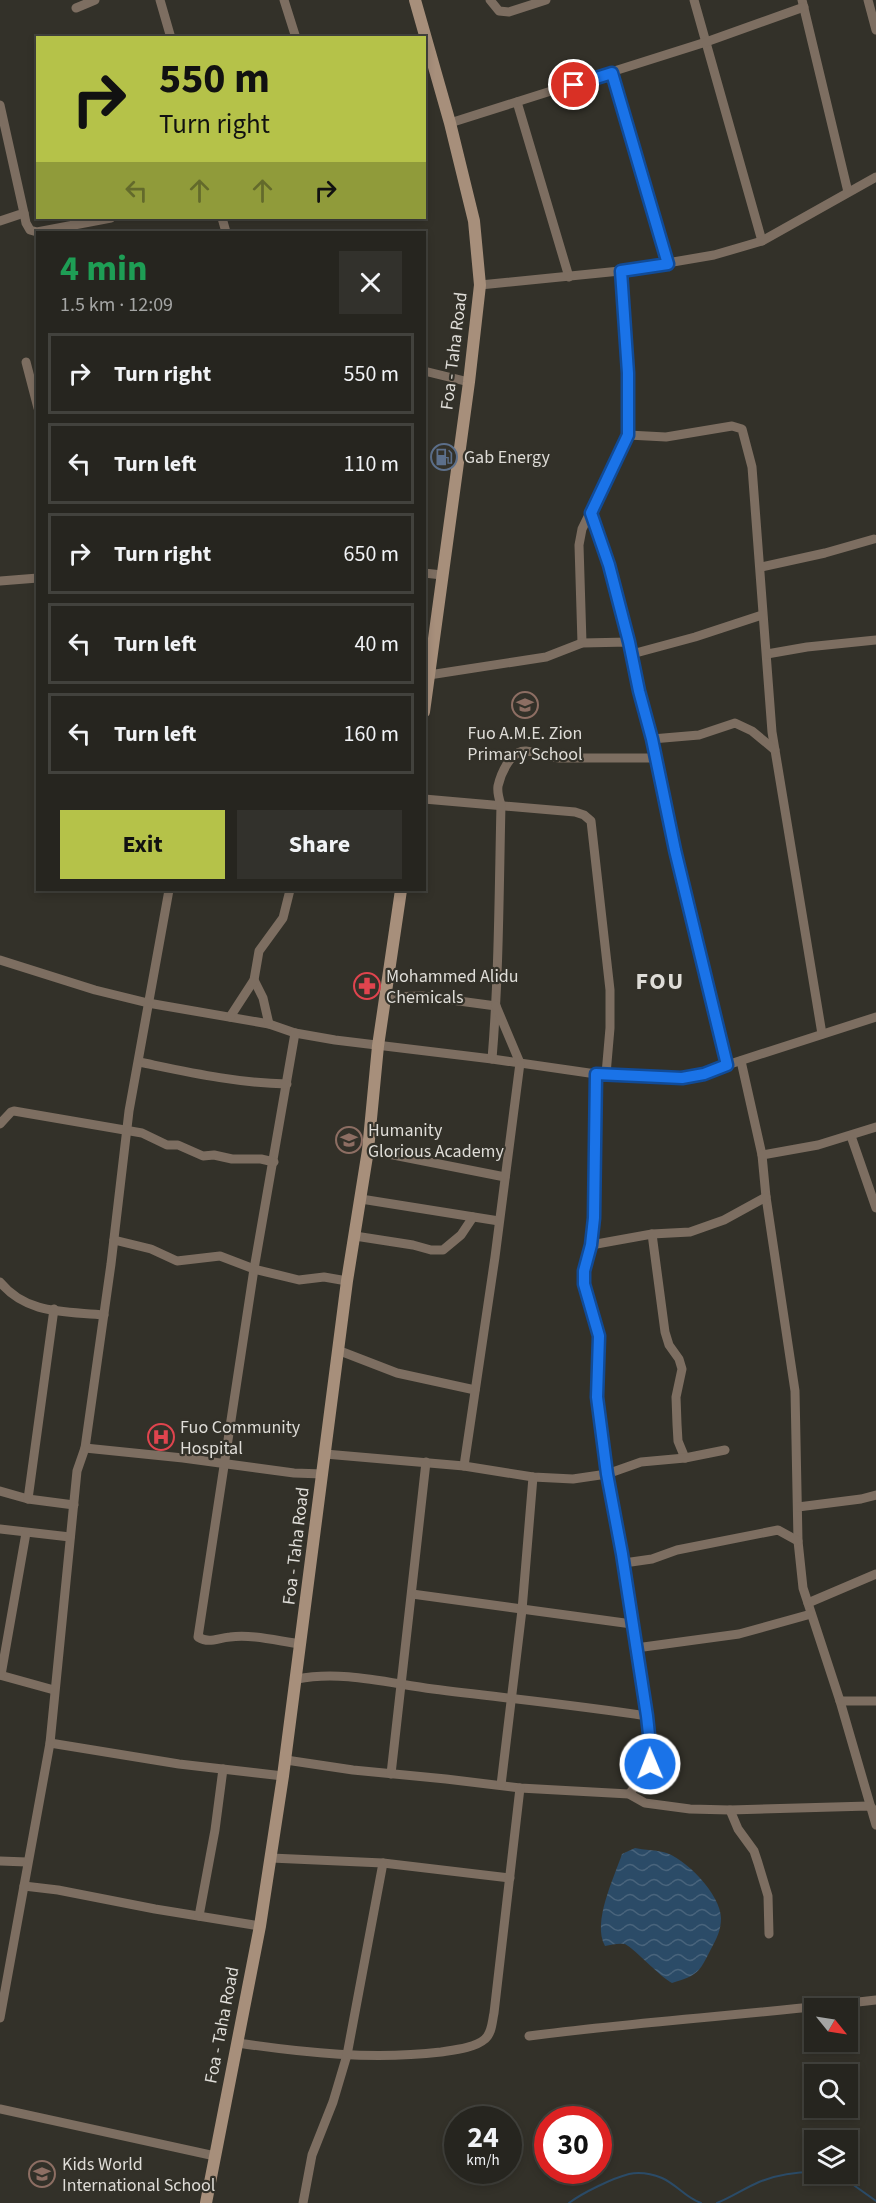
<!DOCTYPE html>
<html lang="en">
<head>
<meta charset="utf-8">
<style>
	body { margin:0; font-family:"Source Sans 3",sans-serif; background:#32312c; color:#f1f3f6; height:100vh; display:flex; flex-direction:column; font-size:22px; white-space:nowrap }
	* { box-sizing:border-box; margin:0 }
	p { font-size:20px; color:#a4a5a4 }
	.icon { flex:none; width:33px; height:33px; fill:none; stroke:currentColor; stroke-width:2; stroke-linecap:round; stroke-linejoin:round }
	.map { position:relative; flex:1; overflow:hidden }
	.panel { position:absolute; left:36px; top:231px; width:390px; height:660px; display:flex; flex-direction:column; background:#26251f; border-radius:0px; box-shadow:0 3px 9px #0003,0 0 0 2px #42423d }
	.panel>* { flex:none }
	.guide { position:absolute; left:36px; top:36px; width:390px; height:183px; border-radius:0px; box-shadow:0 3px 9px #0003,0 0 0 2px #42423d; background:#b5c249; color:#111; overflow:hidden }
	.needle { width:39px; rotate:120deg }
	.controls { position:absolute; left:804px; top:1998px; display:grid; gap:12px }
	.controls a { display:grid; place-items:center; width:54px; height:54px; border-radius:0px; background:#26251f; box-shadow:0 3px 9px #0003,0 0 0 2px #42423d; font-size:30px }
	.speed { position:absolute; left:444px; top:2106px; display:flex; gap:12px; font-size:30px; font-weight:700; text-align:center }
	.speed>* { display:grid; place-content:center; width:78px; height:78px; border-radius:50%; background:#26251f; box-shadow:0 3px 9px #0003,0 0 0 2px #42423d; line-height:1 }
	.speed small { font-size:15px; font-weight:400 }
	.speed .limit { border:9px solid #d22; background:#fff; color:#111 }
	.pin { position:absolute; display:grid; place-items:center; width:51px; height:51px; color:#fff; margin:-26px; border:3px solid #fff; border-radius:50%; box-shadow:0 2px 6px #0007 }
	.me { position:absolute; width:66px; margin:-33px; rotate:359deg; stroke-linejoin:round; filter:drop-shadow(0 0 4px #0008) }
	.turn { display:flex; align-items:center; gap:21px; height:126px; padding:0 24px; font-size:27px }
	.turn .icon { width:78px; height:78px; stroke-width:2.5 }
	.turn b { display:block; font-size:42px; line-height:51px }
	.lanes { display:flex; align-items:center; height:57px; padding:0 24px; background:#0003; justify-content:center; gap:30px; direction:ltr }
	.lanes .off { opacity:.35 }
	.round { display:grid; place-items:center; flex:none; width:63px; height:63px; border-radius:0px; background:#32312c }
	.head { display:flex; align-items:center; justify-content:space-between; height:102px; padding:0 24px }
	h1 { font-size:36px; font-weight:700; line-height:45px; color:#1e9e55 }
	.primary-button { display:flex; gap:12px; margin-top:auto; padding:12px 24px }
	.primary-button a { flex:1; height:69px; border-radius:0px; background:#b5c249; color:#111; font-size:24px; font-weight:700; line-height:69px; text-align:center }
	.primary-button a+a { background:#32312c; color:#f1f3f6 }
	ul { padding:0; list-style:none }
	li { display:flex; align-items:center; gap:18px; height:81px; margin:0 12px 9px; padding:0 12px; border:3px solid #42423d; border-radius:0px }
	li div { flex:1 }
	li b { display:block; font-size:22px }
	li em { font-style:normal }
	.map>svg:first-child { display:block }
	.water { fill:url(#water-waves) }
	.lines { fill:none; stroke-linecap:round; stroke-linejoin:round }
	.stream { stroke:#2b4b67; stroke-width:2 }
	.street { stroke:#7d6e61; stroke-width:9 }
	.secondary { stroke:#a78f7b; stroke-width:12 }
	.route-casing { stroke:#114b97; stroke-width:15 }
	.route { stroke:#1a73e8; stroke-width:10 }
	.labels { text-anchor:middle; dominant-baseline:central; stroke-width:4.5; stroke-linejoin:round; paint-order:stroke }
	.street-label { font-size:18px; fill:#dfddd8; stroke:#333129 }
	.poi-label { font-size:18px; fill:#dfddd8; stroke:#333129; text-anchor:start }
	.district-label { font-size:24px; font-weight:bold; letter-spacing:1.5px; fill:#dfddd8; stroke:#333129 }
</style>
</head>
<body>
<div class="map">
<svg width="876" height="2203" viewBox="0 0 876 2203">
	<defs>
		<pattern id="water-waves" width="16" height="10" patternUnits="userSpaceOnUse" patternTransform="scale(1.5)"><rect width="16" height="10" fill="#2b4b67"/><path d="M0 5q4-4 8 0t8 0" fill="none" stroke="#49647c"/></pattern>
	</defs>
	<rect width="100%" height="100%" fill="#333129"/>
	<path class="water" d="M 635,1848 C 644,1850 654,1850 663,1852 C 685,1857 721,1895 721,1918 C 721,1930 717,1938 711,1949 C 699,1973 698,1975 672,1983 C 660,1977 630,1944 624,1944 C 618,1943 611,1945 605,1946 C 592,1922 614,1878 622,1854 Z"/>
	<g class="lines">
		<g class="stream">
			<polyline points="838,2174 876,2201"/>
			<path d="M 569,2203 C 582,2193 613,2178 629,2174 C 639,2172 652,2174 662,2178 C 676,2184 686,2198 701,2203"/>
			<path d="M 717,2203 C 732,2197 745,2188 759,2182 C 776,2175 797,2172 814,2172"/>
		</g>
		<g class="street">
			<polyline points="160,0 171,38"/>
			<polyline points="284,0 296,38"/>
			<polyline points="490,0 499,11 509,12 546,0"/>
			<polyline points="694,0 762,241"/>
			<polyline points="802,0 848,192"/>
			<polyline points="868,0 876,30"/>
			<polyline points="76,8 95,0"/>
			<polyline points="612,73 668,264"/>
			<polyline points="517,102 569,277"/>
			<polyline points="0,105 24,213 0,221"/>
			<polyline points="450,123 706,42 804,7"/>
			<polyline points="24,213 26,223 30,230 37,232 111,218"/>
			<polyline points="222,218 226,232"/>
			<polyline points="480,285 620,271 714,255 762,241 876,177"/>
			<polyline points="26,362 38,408"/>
			<polyline points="424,371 469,382"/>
			<polyline points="628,435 666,437 732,426 742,429 752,467 772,732 822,1034"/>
			<polyline points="591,513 609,565 629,642"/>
			<polyline points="761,567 825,553 874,539"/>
			<polyline points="424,573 442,575"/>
			<polyline points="0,581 38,578"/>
			<polyline points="582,643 579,545 582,529 628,435 628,373 620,271"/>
			<polyline points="632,654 695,637 762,615"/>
			<polyline points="767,654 807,647 876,640"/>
			<polyline points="429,675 546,657 582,643 629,642 639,691 652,739 675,850 727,1065"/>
			<polyline points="652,739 699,735 735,723 752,731 775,750"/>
			<polyline points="424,799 575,812 584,815 591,821 610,990 610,1028 606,1074"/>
			<polyline points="0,960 95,990 148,1003 269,1024 295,1033 335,1040 492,1059 596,1074 664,1079 682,1078 704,1074 727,1065 876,1017"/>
			<polyline points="254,980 263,998 269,1024"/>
			<polyline points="385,997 422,996 496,1006"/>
			<polyline points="230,1017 254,980 259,951 283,918 290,890"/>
			<path d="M 295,1033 L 254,1269 L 198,1637 C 210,1644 217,1638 230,1637 C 252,1634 278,1641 301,1644"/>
			<path d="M 492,1059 C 499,975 499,890 501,805 C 499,799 497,793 498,786 C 501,773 511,750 526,751 C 536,752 548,757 559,758 L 655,758"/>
			<polyline points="741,1061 762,1155 766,1197 795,1391 798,1541 803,1588 840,1701 876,1825"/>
			<path d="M 139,1062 C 188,1072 236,1083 287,1084"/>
			<path d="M 596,1074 L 594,1218 L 591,1245 L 584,1271 L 584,1284 L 599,1336 L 597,1397 L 607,1474 L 622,1554 L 650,1744 C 650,1771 645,1774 629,1794"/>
			<polyline points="0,1124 11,1112 14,1111 142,1133 167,1145 178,1145 203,1156 214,1155 232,1159 261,1159 274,1162"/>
			<polyline points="851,1136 876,1208"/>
			<polyline points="368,1150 505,1177"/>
			<polyline points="762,1155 818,1145 876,1127"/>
			<polyline points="361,1199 499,1221"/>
			<polyline points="652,1234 665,1332 669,1345 679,1359 682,1369 676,1397 677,1424 678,1441 685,1458"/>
			<polyline points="355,1236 413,1245 431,1250 443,1250 461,1235 473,1217"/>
			<polyline points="114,1240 151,1249 177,1261 220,1256 254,1269 299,1280 324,1277 347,1281"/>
			<polyline points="591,1245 652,1234 690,1232 724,1220 766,1197"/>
			<path d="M 0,1282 C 27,1315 66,1311 104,1315"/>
			<polyline points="340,1351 397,1373 475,1390"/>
			<polyline points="85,1448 183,1458 294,1473 323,1474"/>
			<polyline points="325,1454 464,1466 533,1477 573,1479 607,1474 641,1462 685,1458 725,1450"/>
			<polyline points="464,1466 495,1257 520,1063 496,1006"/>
			<polyline points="0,1491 28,1499 74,1505"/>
			<polyline points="28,1499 54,1309"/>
			<polyline points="798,1507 861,1499 876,1495"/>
			<polyline points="0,1529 70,1537"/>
			<polyline points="624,1563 652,1559 677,1550 778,1530 798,1541"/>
			<polyline points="412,1594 632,1624"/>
			<polyline points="808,1603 876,1574"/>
			<polyline points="636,1648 739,1634 811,1614"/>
			<polyline points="0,1675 54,1690"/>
			<polyline points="1,1675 26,1533"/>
			<path d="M 297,1679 C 341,1670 388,1683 433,1689 C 504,1698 576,1705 647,1716"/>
			<polyline points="840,1701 876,1701"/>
			<polyline points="50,1743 179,1764 283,1776"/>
			<polyline points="286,1760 353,1770 446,1779 520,1788 629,1794 645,1803 690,1809 730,1810 869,1806 872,1808"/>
			<polyline points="391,1774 426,1462"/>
			<polyline points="501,1785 522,1610 533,1477"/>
			<polyline points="730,1810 738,1829 754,1851 758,1863 768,1896 769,1934"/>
			<polyline points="271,1858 383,1863 510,1878"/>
			<polyline points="0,1861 27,1862"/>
			<polyline points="24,1886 58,1890 155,1909 260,1926"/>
			<polyline points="199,1916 215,1830 223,1769"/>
			<polyline points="0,2018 50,1743 77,1471 85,1448 111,1264 129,1111 169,890"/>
			<path d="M 529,2036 C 644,2021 760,2014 876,2000"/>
			<path d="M 238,2043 C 305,2053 373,2060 441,2052 C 454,2050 475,2048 485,2039 C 492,2033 492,2022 494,2013 L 520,1788"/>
			<polyline points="0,2109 215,2156"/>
			<polyline points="303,2203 312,2155 333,2102 347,2055 383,1863"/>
		</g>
		<g class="secondary">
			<polyline points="415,0 450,123 474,221 480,285 469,382 424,712"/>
			<polyline points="206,2203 260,1926 283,1776 347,1281 368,1150 378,1046 401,890"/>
		</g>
	</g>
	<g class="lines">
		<defs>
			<polyline id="route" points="574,85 612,73 668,264 621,271 628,373 628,435 591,513 609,565 629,642 639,691 652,739 675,850 727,1065 704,1074 682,1078 596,1074 594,1218 591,1245 584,1271 584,1284 599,1336 597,1397 607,1474 622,1554 647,1716 650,1744 650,1764"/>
		</defs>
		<use href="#route" class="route-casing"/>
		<use href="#route" class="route"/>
	</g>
	<defs>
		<symbol id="fuel-ring" viewBox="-11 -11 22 22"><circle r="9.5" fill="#333129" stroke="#5c6f8a" stroke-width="1.5"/><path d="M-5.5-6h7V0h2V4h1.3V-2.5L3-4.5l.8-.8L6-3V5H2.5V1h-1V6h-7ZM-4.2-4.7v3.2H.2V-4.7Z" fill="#5c6f8a"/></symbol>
		<symbol id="school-ring" viewBox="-11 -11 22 22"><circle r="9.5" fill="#333129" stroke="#8d6e63" stroke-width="1.5"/><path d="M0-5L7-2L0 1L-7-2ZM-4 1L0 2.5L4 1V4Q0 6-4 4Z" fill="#8d6e63"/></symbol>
		<symbol id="pharmacy-ring" viewBox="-11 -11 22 22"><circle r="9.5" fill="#333129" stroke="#e0444e" stroke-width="1.5"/><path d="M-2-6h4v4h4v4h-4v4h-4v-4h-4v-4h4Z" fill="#e0444e"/></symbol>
		<symbol id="hospital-ring" viewBox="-11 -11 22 22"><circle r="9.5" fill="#333129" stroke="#e0444e" stroke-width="1.5"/><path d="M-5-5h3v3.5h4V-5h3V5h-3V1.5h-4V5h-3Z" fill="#e0444e"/></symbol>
	</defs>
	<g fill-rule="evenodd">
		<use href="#fuel-ring" x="429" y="442" width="30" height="30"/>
		<use href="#school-ring" x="510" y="690" width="30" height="30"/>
		<use href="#pharmacy-ring" x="352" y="971" width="30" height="30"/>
		<use href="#school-ring" x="334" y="1125" width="30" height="30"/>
		<use href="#hospital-ring" x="146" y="1422" width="30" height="30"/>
		<use href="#school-ring" x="27" y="2159" width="30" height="30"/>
	</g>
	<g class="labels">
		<g class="street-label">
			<text transform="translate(454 351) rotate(-83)">Foa - Taha Road</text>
			<text transform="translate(296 1546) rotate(-83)">Foa - Taha Road</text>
			<text transform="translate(222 2025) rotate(-79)">Foa - Taha Road</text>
		</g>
		<g class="poi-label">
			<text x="464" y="457">Gab Energy</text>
			<text x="525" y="733" text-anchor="middle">Fuo A.M.E. Zion<tspan x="525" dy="21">Primary School</tspan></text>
			<text x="386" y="976">Mohammed Alidu<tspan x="386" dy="21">Chemicals</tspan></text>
			<text x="368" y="1130">Humanity<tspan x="368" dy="21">Glorious Academy</tspan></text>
			<text x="180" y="1427">Fuo Community<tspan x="180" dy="21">Hospital</tspan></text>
			<text x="62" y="2164">Kids World<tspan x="62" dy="21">International School</tspan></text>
		</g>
		<g class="district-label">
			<text x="660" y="981">FOU</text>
		</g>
	</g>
</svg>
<div class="controls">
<a><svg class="needle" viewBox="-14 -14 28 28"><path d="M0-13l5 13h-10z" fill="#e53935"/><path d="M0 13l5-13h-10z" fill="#a4a5a4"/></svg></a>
<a><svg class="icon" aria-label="search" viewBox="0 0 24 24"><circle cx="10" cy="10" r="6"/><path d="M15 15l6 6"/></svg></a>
<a><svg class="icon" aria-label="layers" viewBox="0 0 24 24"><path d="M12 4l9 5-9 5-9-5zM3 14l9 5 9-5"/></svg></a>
</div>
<div class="speed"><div>24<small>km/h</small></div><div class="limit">30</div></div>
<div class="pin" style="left:574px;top:85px;background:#d93025"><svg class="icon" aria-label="arrive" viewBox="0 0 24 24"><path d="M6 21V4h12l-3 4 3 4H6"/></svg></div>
<svg class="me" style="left:650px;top:1764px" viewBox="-20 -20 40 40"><circle r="17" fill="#1a73e8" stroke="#fff" stroke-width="3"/><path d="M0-11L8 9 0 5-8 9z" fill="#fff"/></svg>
<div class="guide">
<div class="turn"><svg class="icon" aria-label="right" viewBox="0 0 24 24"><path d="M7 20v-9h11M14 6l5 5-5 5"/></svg><div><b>550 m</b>Turn right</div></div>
<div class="lanes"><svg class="icon off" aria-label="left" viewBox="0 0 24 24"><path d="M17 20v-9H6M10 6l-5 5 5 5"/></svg><svg class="icon off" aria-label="ahead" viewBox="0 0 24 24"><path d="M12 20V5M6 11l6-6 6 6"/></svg><svg class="icon off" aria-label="ahead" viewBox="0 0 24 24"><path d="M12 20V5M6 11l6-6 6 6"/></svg><svg class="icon" aria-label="right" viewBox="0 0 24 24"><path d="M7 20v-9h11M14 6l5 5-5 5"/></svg></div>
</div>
<section class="panel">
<div class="head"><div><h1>4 min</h1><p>1.5 km · 12:09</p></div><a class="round"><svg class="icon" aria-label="close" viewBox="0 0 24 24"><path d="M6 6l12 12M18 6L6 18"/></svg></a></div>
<ul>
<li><svg class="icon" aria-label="right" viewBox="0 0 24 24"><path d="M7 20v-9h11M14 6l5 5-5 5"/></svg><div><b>Turn right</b></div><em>550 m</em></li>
<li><svg class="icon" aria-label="left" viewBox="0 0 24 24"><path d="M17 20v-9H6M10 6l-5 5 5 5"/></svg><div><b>Turn left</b></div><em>110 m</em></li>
<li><svg class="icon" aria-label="right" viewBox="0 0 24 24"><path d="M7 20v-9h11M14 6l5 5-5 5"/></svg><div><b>Turn right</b></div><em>650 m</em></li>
<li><svg class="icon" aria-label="left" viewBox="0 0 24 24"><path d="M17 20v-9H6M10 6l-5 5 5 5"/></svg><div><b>Turn left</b></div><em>40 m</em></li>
<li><svg class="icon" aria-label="left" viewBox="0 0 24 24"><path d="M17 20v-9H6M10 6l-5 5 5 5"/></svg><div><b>Turn left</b></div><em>160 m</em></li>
</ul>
<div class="primary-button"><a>Exit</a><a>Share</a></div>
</section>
</div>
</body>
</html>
